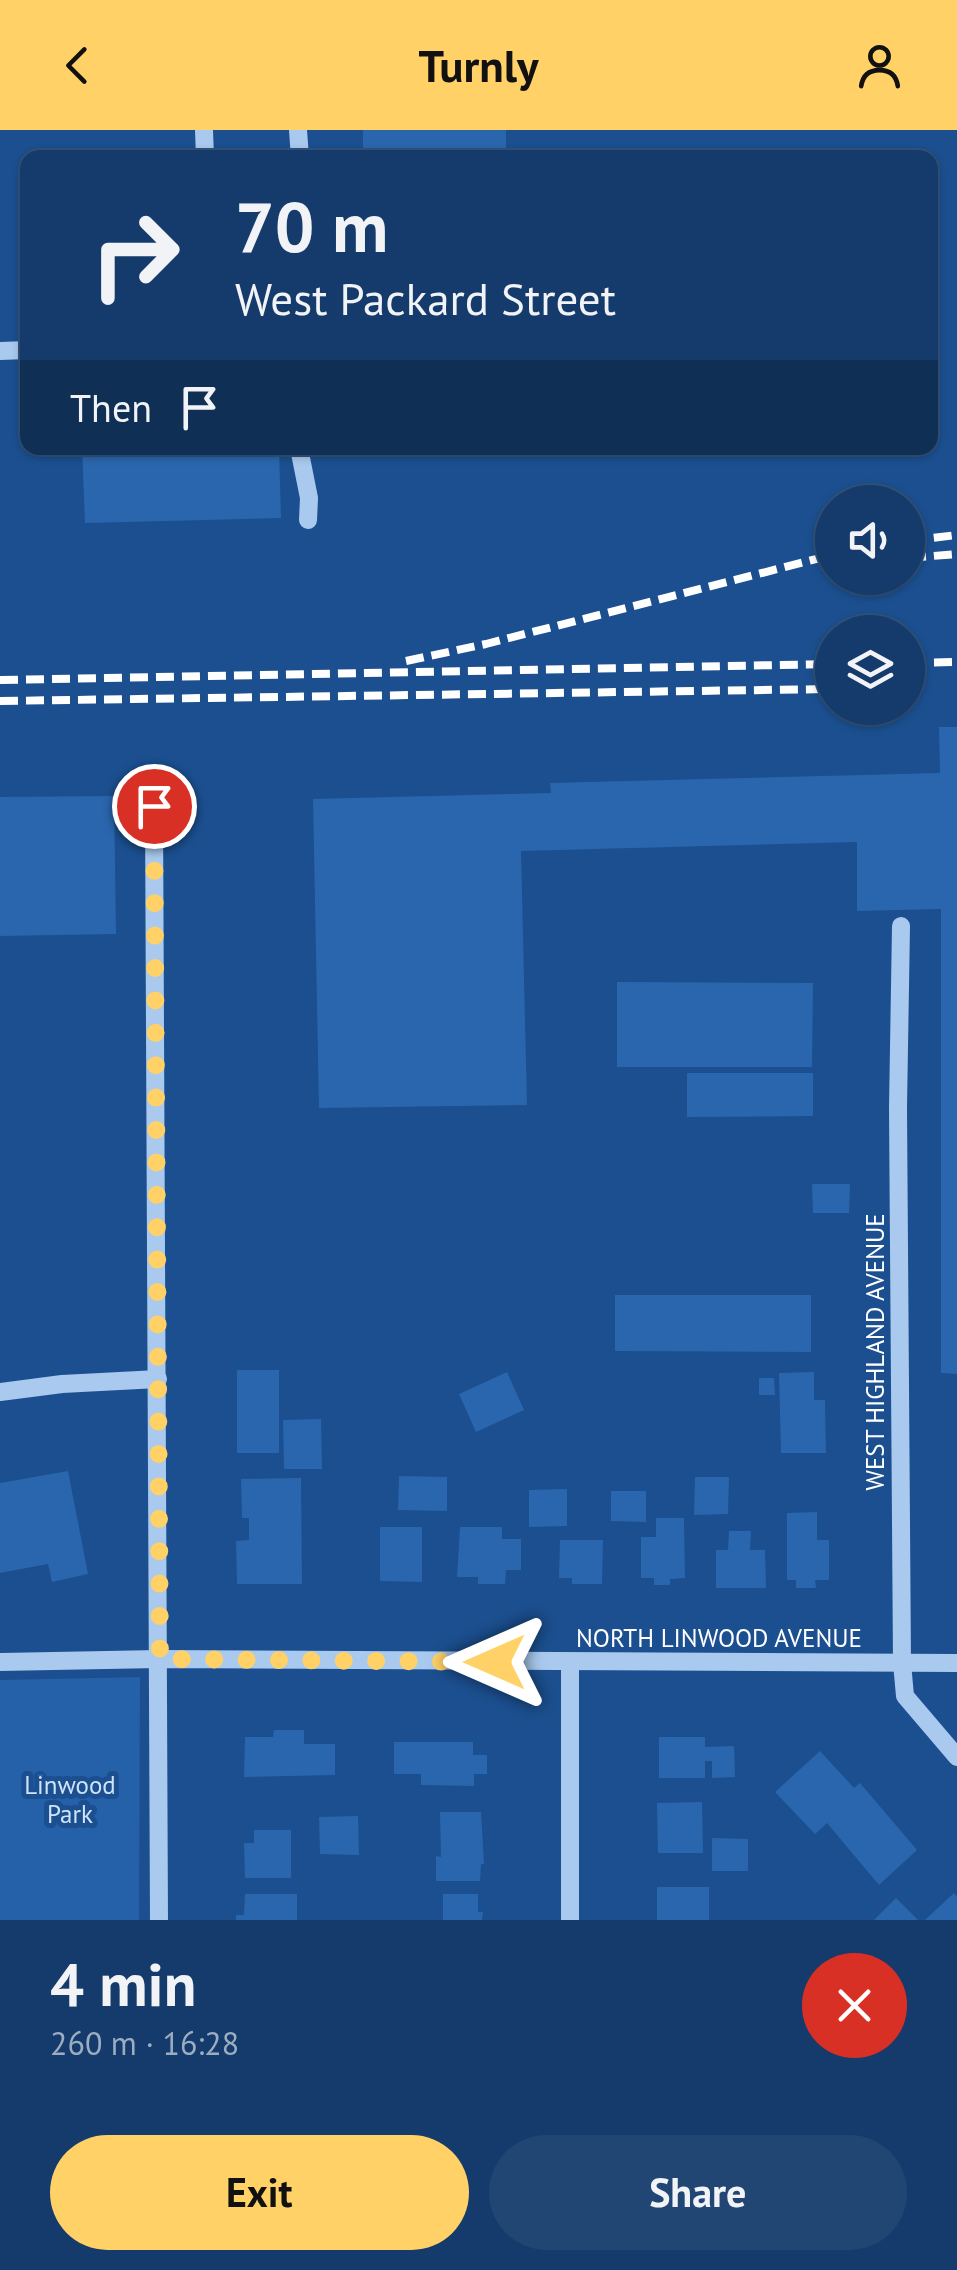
<!DOCTYPE html>
<html lang="en">
<head>
<meta charset="utf-8">
<style>
	body { margin:0; font-family:"PT Sans",sans-serif; background:#214673; color:#f1f3f6; height:100vh; display:flex; flex-direction:column; font-size:38px; white-space:nowrap }
	* { box-sizing:border-box; margin:0 }
	p { font-size:32px; color:#9dadc1 }
	.icon { flex:none; width:55px; height:55px; fill:none; stroke:currentColor; stroke-width:2; stroke-linecap:round; stroke-linejoin:round }
	.map { position:relative; height:1790px; overflow:hidden }
	.side { display:flex; flex-direction:column; background:#143b6b; flex:1 }
	.side>* { flex:none }
	.hud { position:absolute; left:20px; top:20px; width:918px; height:305px; border-radius:20px; box-shadow:0 2px 8px #0004,0 0 0 2px #33557e; background:#143b6b; color:#f1f3f6; overflow:hidden }
	.fabs { position:absolute; left:815px; top:355px; display:grid; gap:20px }
	.fabs a { display:grid; place-items:center; width:110px; height:110px; border-radius:50%; background:#143b6b; box-shadow:0 2px 8px #0004,0 0 0 2px #33557e; font-size:50px }
	.pin { position:absolute; display:grid; place-items:center; width:85px; height:85px; color:#fff; margin:-42px; border:5px solid #fff; border-radius:50%; box-shadow:0 2px 10px #0007 }
	.me { position:absolute; width:110px; margin:-55px; rotate:270deg; stroke-linejoin:round; filter:drop-shadow(0 0 8px #0008) }
	.turn { display:flex; align-items:center; gap:35px; height:210px; padding:0 50px; font-size:45px }
	.turn .icon { width:130px; height:130px; stroke-width:2.5 }
	.turn b { display:block; font-size:70px; line-height:85px }
	.then { display:flex; align-items:center; height:95px; padding:0 50px; background:#0003; gap:20px; font-size:38px }
	.round { display:grid; place-items:center; flex:none; width:105px; height:105px; border-radius:52px; background:#214673 }
	.head { display:flex; align-items:center; justify-content:space-between; height:170px; padding:0 50px }
	h1 { font-size:60px; font-weight:600; line-height:75px }
	.primary-button { display:flex; gap:20px; margin-top:auto; padding:20px 50px }
	.primary-button a { flex:1; height:115px; border-radius:60px; background:#ffd166; color:#111; font-size:40px; font-weight:600; line-height:115px; text-align:center }
	.primary-button a+a { background:#214673; color:#f1f3f6 }
	header { display:flex; justify-content:space-between; align-items:center; height:130px; padding:0 50px; background:#ffd166; color:#111; font-size:45px; font-weight:600 }
	.map>svg:first-child { display:block }
	.green { fill:#2461a8 }
	.building { fill:#2a66ad }
	.lines { fill:none; stroke-linecap:round; stroke-linejoin:round }
	.minor { stroke:#a9c9ee; stroke-width:18 }
	.rail { stroke:#fff; stroke-width:8; stroke-dasharray:18 8; stroke-linecap:butt }
	.route { stroke:#ffd166; stroke-width:18; stroke-dasharray:0 32.4 }
	.labels { text-anchor:middle; dominant-baseline:central; stroke-width:10; stroke-linejoin:round; paint-order:stroke }
	.street-label { font-size:25px; fill:#fff; stroke:#1b4f8f }
	.park-label { font-size:25px; fill:#cfe3fa; stroke:#1b4f8f }
</style>
</head>
<body>
<header><svg class="icon" aria-label="back" viewBox="0 0 24 24"><path d="M15 5l-7 7 7 7"/></svg>Turnly<svg class="icon" aria-label="person" viewBox="0 0 24 24"><circle cx="12" cy="8" r="4"/><path d="M4 21q1-7 8-7t8 7"/></svg></header>
<div class="map">
<svg width="957" height="1790" viewBox="0 0 957 1790">
	<rect width="100%" height="100%" fill="#1b4f8f"/>
	<polygon class="green" points="140,1547 139,1790 0,1790 0,1550"/>
	<g class="building">
		<rect x="363" y="0" width="143" height="28"/>
		<polygon points="82,318 279,318 281,388 85,393"/>
		<polygon points="939,597 957,597 957,1244 941,1243 941,779 857,781 857,712 521,721 527,975 319,978 313,669 551,663 550,653 940,643"/>
		<polygon points="114,666 116,804 0,806 0,667"/>
		<polygon points="617,852 813,853 812,937 617,937"/>
		<polygon points="687,943 813,943 813,986 687,987"/>
		<polygon points="812,1054 850,1054 849,1083 813,1083"/>
		<polygon points="615,1165 811,1165 811,1222 615,1221"/>
		<rect x="237" y="1240" width="42" height="83"/>
		<polygon points="507,1242 524,1280 476,1302 459,1264"/>
		<polygon points="814,1242 814,1270 825,1270 826,1323 781,1323 779,1243"/>
		<polygon points="759,1248 774,1248 775,1265 759,1265"/>
		<polygon points="321,1289 322,1339 284,1339 283,1290"/>
		<polygon points="68,1341 88,1444 52,1452 48,1434 0,1443 0,1353"/>
		<polygon points="399,1346 447,1347 447,1381 398,1380"/>
		<polygon points="695,1347 729,1347 728,1384 694,1385"/>
		<polygon points="301,1348 302,1454 237,1454 236,1411 249,1410 249,1388 242,1388 241,1349"/>
		<polygon points="567,1359 567,1396 529,1397 529,1360"/>
		<polygon points="611,1361 646,1361 646,1392 611,1391"/>
		<polygon points="817,1382 817,1410 829,1410 829,1450 815,1450 816,1458 796,1458 796,1450 787,1450 787,1383"/>
		<polygon points="656,1388 684,1388 685,1448 670,1449 670,1455 654,1455 654,1448 641,1448 641,1407 656,1407"/>
		<polygon points="380,1397 422,1397 422,1452 380,1451"/>
		<polygon points="460,1397 502,1397 502,1409 521,1409 521,1440 506,1440 505,1454 478,1454 478,1447 457,1447"/>
		<polygon points="729,1401 751,1401 750,1420 765,1420 766,1458 716,1458 716,1420 728,1420"/>
		<polygon points="560,1410 603,1410 602,1454 572,1454 572,1448 559,1448"/>
		<polygon points="274,1600 304,1600 304,1614 335,1614 335,1645 244,1647 245,1607 273,1607"/>
		<polygon points="659,1607 705,1607 705,1617 734,1616 735,1647 712,1648 712,1631 705,1631 705,1648 659,1648"/>
		<polygon points="394,1612 473,1612 473,1625 487,1625 487,1644 474,1644 474,1656 421,1655 421,1644 394,1644"/>
		<polygon points="820,1621 854,1658 860,1653 917,1720 879,1755 827,1693 815,1704 775,1662"/>
		<polygon points="702,1672 703,1723 658,1723 657,1673"/>
		<polygon points="440,1682 481,1682 484,1734 481,1734 480,1751 436,1751 436,1726 441,1727"/>
		<polygon points="358,1686 359,1725 320,1724 319,1687"/>
		<polygon points="254,1700 291,1700 291,1748 245,1748 244,1713 254,1713"/>
		<polygon points="712,1708 748,1709 748,1741 712,1741"/>
		<rect x="657" y="1757" width="52" height="33"/>
		<polygon points="954,1763 957,1767 957,1790 925,1790"/>
		<polygon points="245,1764 297,1764 297,1790 236,1790 236,1785 244,1785"/>
		<polygon points="443,1764 478,1764 478,1782 483,1782 482,1790 443,1790"/>
		<polygon points="896,1768 918,1790 874,1790"/>
	</g>
	<g class="lines">
		<g class="minor">
			<polyline points="204,0 205,28"/>
			<polyline points="298,0 300,28"/>
			<polyline points="0,221 28,220"/>
			<polyline points="299,318 309,368 308,390"/>
			<polyline points="154,676 159,1790"/>
			<polyline points="901,796 898,978 902,1533 905,1566 957,1627"/>
			<polyline points="0,1262 62,1254 158,1249"/>
			<polyline points="0,1532 159,1529 957,1533"/>
			<polyline points="570,1790 570,1532"/>
		</g>
		<g class="rail">
			<polyline points="908,411 957,405"/>
			<polyline points="908,428 957,424"/>
			<polyline points="406,531 486,514 832,425"/>
			<polyline points="908,533 957,532"/>
			<polyline points="0,550 832,534"/>
			<polyline points="0,571 832,559"/>
		</g>
	</g>
	<g class="lines">
		<polyline class="route" points="154,676 160,1529 495,1532"/>
	</g>
	<g class="labels">
		<g class="street-label">
			<text transform="translate(875 1222) rotate(-90)">WEST HIGHLAND AVENUE</text>
			<text x="719" y="1508">NORTH LINWOOD AVENUE</text>
		</g>
		<g class="park-label">
			<text x="70" y="1655">Linwood<tspan x="70" dy="29">Park</tspan></text>
		</g>
	</g>
</svg>
<div class="fabs">
<a><svg class="icon" aria-label="sound" viewBox="0 0 24 24"><path d="M4 9h4l5-4v14l-5-4H4zM17 9q2 3 0 6"/></svg></a>
<a><svg class="icon" aria-label="layers" viewBox="0 0 24 24"><path d="M12 4l9 5-9 5-9-5zM3 14l9 5 9-5"/></svg></a>
</div>
<div class="pin" style="left:154px;top:676px;background:#d93025"><svg class="icon" aria-label="arrive" viewBox="0 0 24 24"><path d="M6 21V4h12l-3 4 3 4H6"/></svg></div>
<svg class="me" style="left:495px;top:1532px" viewBox="-20 -20 40 40"><path d="M0-17L14 15 0 8-14 15z" fill="#ffd166" stroke="#fff" stroke-width="4"/></svg>
<div class="hud">
<div class="turn"><svg class="icon" aria-label="right" viewBox="0 0 24 24"><path d="M7 20v-9h11M14 6l5 5-5 5"/></svg><div><b>70 m</b>West Packard Street</div></div>
<div class="then">Then<svg class="icon" aria-label="arrive" viewBox="0 0 24 24"><path d="M6 21V4h12l-3 4 3 4H6"/></svg></div>
</div>
</div>
<section class="side">
<div class="head"><div><h1>4 min</h1><p>260 m · 16:28</p></div><a class="round" style="background:#d93025;color:#fff"><svg class="icon" aria-label="close" viewBox="0 0 24 24"><path d="M6 6l12 12M18 6L6 18"/></svg></a></div>
<div class="primary-button"><a>Exit</a><a>Share</a></div>
</section>
</body>
</html>
